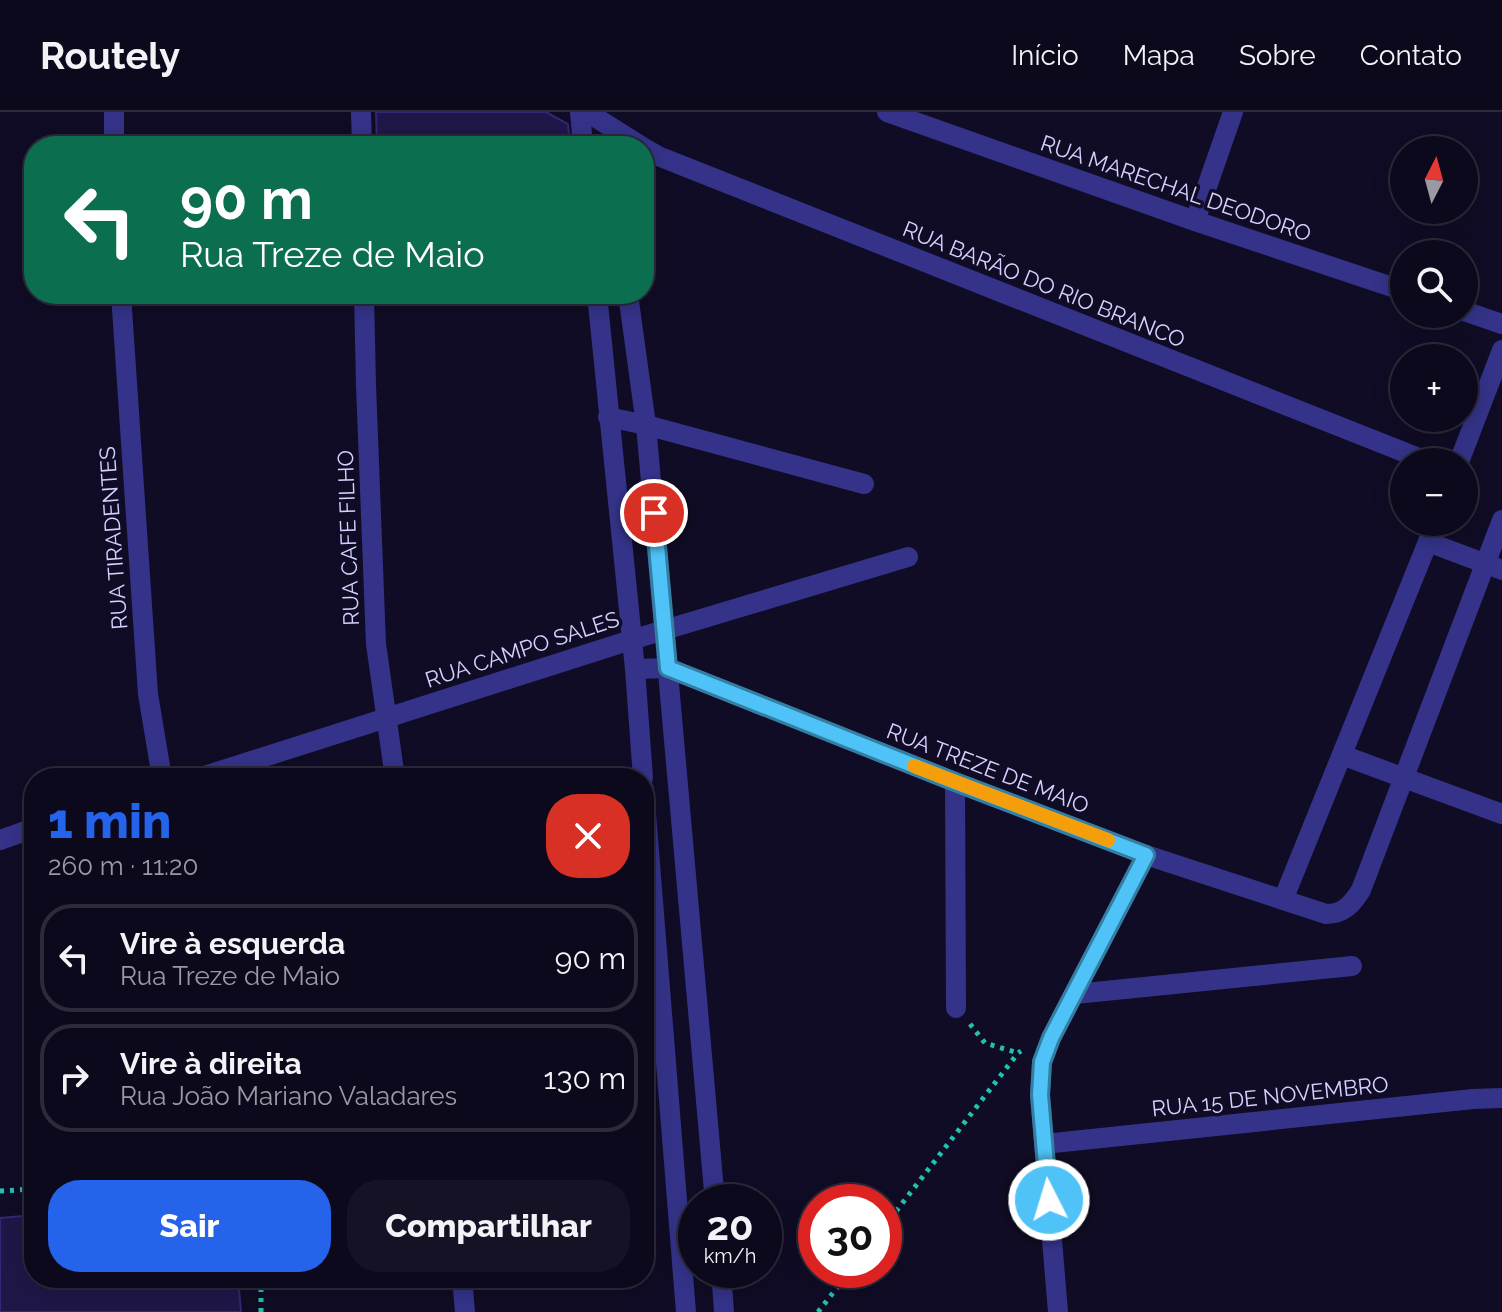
<!DOCTYPE html>
<html lang="pt">
<head>
<meta charset="utf-8">
<style>
	body { margin:0; font-family:Raleway,sans-serif; background:#151225; color:#f1f3f6; height:100vh; display:flex; flex-direction:column; font-size:30px; white-space:nowrap }
	* { box-sizing:border-box; margin:0 }
	p { font-size:26px; color:#9a9aa3 }
	.icon { flex:none; width:44px; height:44px; fill:none; stroke:currentColor; stroke-width:2; stroke-linecap:round; stroke-linejoin:round }
	.map { position:relative; flex:1; overflow:hidden }
	.sheet { position:absolute; left:24px; top:656px; width:630px; height:520px; display:flex; flex-direction:column; background:#0c091c; border-radius:32px; box-shadow:0 4px 20px #0003,0 0 0 2px #2c2a3b }
	.sheet>* { flex:none }
	.hud { position:absolute; left:24px; top:24px; width:630px; height:168px; border-radius:32px; box-shadow:0 4px 20px #0003,0 0 0 2px #2c2a3b; background:#0b6e4f; color:#fff; overflow:hidden }
	.needle { width:52px; rotate:6deg }
	.controls { position:absolute; left:1390px; top:24px; display:grid; gap:16px }
	.controls a { display:grid; place-items:center; width:88px; height:88px; border-radius:50%; background:#0c091c; box-shadow:0 4px 20px #0003,0 0 0 2px #2c2a3b; font-size:40px }
	.speed { position:absolute; left:678px; top:1072px; display:flex; gap:16px; font-size:40px; font-weight:700; text-align:center }
	.speed>* { display:grid; place-content:center; width:104px; height:104px; border-radius:50%; background:#0c091c; box-shadow:0 4px 20px #0003,0 0 0 2px #2c2a3b; line-height:1 }
	.speed small { font-size:20px; font-weight:400 }
	.speed .limit { border:12px solid #d22; background:#fff; color:#111 }
	.pin { position:absolute; display:grid; place-items:center; width:68px; height:68px; color:#fff; margin:-34px; border:4px solid #fff; border-radius:50%; box-shadow:0 2px 8px #0007 }
	.me { position:absolute; width:88px; margin:-44px; rotate:355deg; stroke-linejoin:round; filter:drop-shadow(0 0 6px #0008) }
	.turn { display:flex; align-items:center; gap:28px; height:168px; padding:0 24px; font-size:36px }
	.turn .icon { width:104px; height:104px; stroke-width:2.5 }
	.turn b { display:block; font-size:56px; line-height:68px }
	.round { display:grid; place-items:center; flex:none; width:84px; height:84px; border-radius:32px; background:#151225 }
	.overview { display:flex; align-items:center; justify-content:space-between; height:136px; padding:0 24px }
	h1 { font-size:48px; font-weight:800; line-height:60px; color:#2563eb }
	.action { display:flex; gap:16px; margin-top:auto; padding:16px 24px }
	.action a { flex:1; height:92px; border-radius:32px; background:#2563eb; color:#fff; font-size:32px; font-weight:800; line-height:92px; text-align:center }
	.action a+a { background:#151225; color:#f1f3f6 }
	ul { padding:0; list-style:none }
	li { display:flex; align-items:center; gap:24px; height:108px; margin:0 16px 12px; padding:0 8px; border:4px solid #2c2a3b; border-radius:32px }
	li div { flex:1 }
	li b { display:block; font-size:30px }
	li em { font-style:normal }
	header { display:flex; align-items:center; gap:48px; box-sizing:border-box; height:112px; padding:0 40px; background:#0c091c; border-bottom:2px solid #2c2a3b }
	header strong { font-size:38px }
	nav { display:flex; gap:44px; margin-inline-start:auto; font-size:28px }
	.map>svg:first-child { display:block }
	.building { fill:#1f1748; stroke:#342776; stroke-width:2 }
	.lines { fill:none; stroke-linecap:round; stroke-linejoin:round }
	.path { stroke:#24c0b2; stroke-width:5; stroke-dasharray:4 6; stroke-linecap:butt }
	.minor { stroke:#343389; stroke-width:20 }
	.route-casing { stroke:#337fa1; stroke-width:20 }
	.route { stroke:#4fc3f7; stroke-width:14 }
	.slow { stroke:#f59e0b; stroke-width:14 }
	.labels { text-anchor:middle; dominant-baseline:central; stroke-width:7; stroke-linejoin:round; paint-order:stroke }
	.street-label { font-size:22px; fill:#d5d1ff; stroke:#100c25 }
</style>
</head>
<body>
<header>
<strong>Routely</strong>
<nav><a>Início</a><a>Mapa</a><a>Sobre</a><a>Contato</a></nav>
</header>
<div class="map">
<svg width="1502" height="1200" viewBox="0 0 1502 1200">
	<rect width="100%" height="100%" fill="#100c25"/>
	<g class="building">
		<polygon points="376,0 546,0 568,12 570,34 377,34"/>
		<polygon points="34,1103 34,1166 238,1166 241,1200 0,1200 0,1106"/>
	</g>
	<g class="lines">
		<g class="path">
			<polyline points="970,912 985,931 1018,941"/>
			<polyline points="0,1079 34,1077"/>
			<polyline points="884,1115 1018,941 1021,939"/>
			<polyline points="261,1200 261,1166"/>
			<polyline points="818,1200 851,1158"/>
		</g>
		<g class="minor">
			<polyline points="114,0 114,34"/>
			<polyline points="361,0 362,34"/>
			<polyline points="580,0 583,34"/>
			<polyline points="587,0 641,34"/>
			<polyline points="887,0 1195,109 1404,179"/>
			<polyline points="644,36 658,44 1429,350"/>
			<polyline points="1195,109 1233,0"/>
			<polyline points="121,182 148,582 162,666"/>
			<polyline points="364,182 366,273 376,532 395,666"/>
			<polyline points="597,182 635,557 643,666"/>
			<polyline points="628,182 646,313 715,1090"/>
			<polyline points="1464,199 1502,212"/>
			<polyline points="608,305 646,313 864,372"/>
			<polyline points="1459,350 1502,238"/>
			<polyline points="1428,430 1502,458"/>
			<path d="M 635,557 L 668,556 L 955,670 L 1146,743 L 1326,802 C 1344,802 1352,792 1361,778 L 1502,408"/>
			<polyline points="1342,643 1502,702"/>
			<polyline points="198,666 631,528 908,445"/>
			<polyline points="955,670 956,896"/>
			<polyline points="644,677 686,1200"/>
			<polyline points="0,728 34,716"/>
			<polyline points="1283,788 1436,410"/>
			<polyline points="1075,882 1352,854"/>
			<polyline points="1044,1032 1473,987 1502,986"/>
			<polyline points="721,1158 724,1200"/>
			<polyline points="462,1166 465,1200"/>
			<polyline points="1058,1200 1040,983 1042,950 1051,926 1146,743"/>
		</g>
	</g>
	<g class="lines">
		<defs>
			<polyline id="route" points="654,401 668,556 955,670 1146,743 1051,926 1042,950 1040,983 1049,1088"/>
		</defs>
		<use href="#route" class="route-casing"/>
		<use href="#route" class="route"/>
		<polyline class="slow" points="914,654 1108,728"/>
	</g>
	<g class="labels">
		<g class="street-label">
			<text transform="translate(1176 76) rotate(19)">RUA MARECHAL DEODORO</text>
			<text transform="translate(1044 172) rotate(22)">RUA BARÃO DO RIO BRANCO</text>
			<text transform="translate(113 426) rotate(-94)">RUA TIRADENTES</text>
			<text transform="translate(348 426) rotate(-92)">RUA CAFE FILHO</text>
			<text transform="translate(522 537) rotate(-18)">RUA CAMPO SALES</text>
			<text transform="translate(988 656) rotate(21)">RUA TREZE DE MAIO</text>
			<text transform="translate(1270 984) rotate(-6)">RUA 15 DE NOVEMBRO</text>
		</g>
	</g>
</svg>
<div class="controls">
<a><svg class="needle" viewBox="-14 -14 28 28"><path d="M0-13l5 13h-10z" fill="#e53935"/><path d="M0 13l5-13h-10z" fill="#9a9aa3"/></svg></a>
<a><svg class="icon" aria-label="search" viewBox="0 0 24 24"><circle cx="10" cy="10" r="6"/><path d="M15 15l6 6"/></svg></a>
<a>+</a>
<a>−</a>
</div>
<div class="speed"><div>20<small>km/h</small></div><div class="limit">30</div></div>
<div class="pin" style="left:654px;top:401px;background:#d93025"><svg class="icon" aria-label="arrive" viewBox="0 0 24 24"><path d="M6 21V4h12l-3 4 3 4H6"/></svg></div>
<svg class="me" style="left:1049px;top:1088px" viewBox="-20 -20 40 40"><circle r="17" fill="#4fc3f7" stroke="#fff" stroke-width="3"/><path d="M0-11L8 9 0 5-8 9z" fill="#fff"/></svg>
<div class="hud">
<div class="turn"><svg class="icon" aria-label="left" viewBox="0 0 24 24"><path d="M17 20v-9H6M10 6l-5 5 5 5"/></svg><div><b>90 m</b>Rua Treze de Maio</div></div>
</div>
<section class="sheet">
<div class="overview"><div><h1>1 min</h1><p>260 m · 11:20</p></div><a class="round" style="background:#d93025;color:#fff"><svg class="icon" aria-label="close" viewBox="0 0 24 24"><path d="M6 6l12 12M18 6L6 18"/></svg></a></div>
<ul>
<li><svg class="icon" aria-label="left" viewBox="0 0 24 24"><path d="M17 20v-9H6M10 6l-5 5 5 5"/></svg><div><b>Vire à esquerda</b><p>Rua Treze de Maio</p></div><em>90 m</em></li>
<li><svg class="icon" aria-label="right" viewBox="0 0 24 24"><path d="M7 20v-9h11M14 6l5 5-5 5"/></svg><div><b>Vire à direita</b><p>Rua João Mariano Valadares</p></div><em>130 m</em></li>
</ul>
<div class="action"><a>Sair</a><a>Compartilhar</a></div>
</section>
</div>
</body>
</html>
